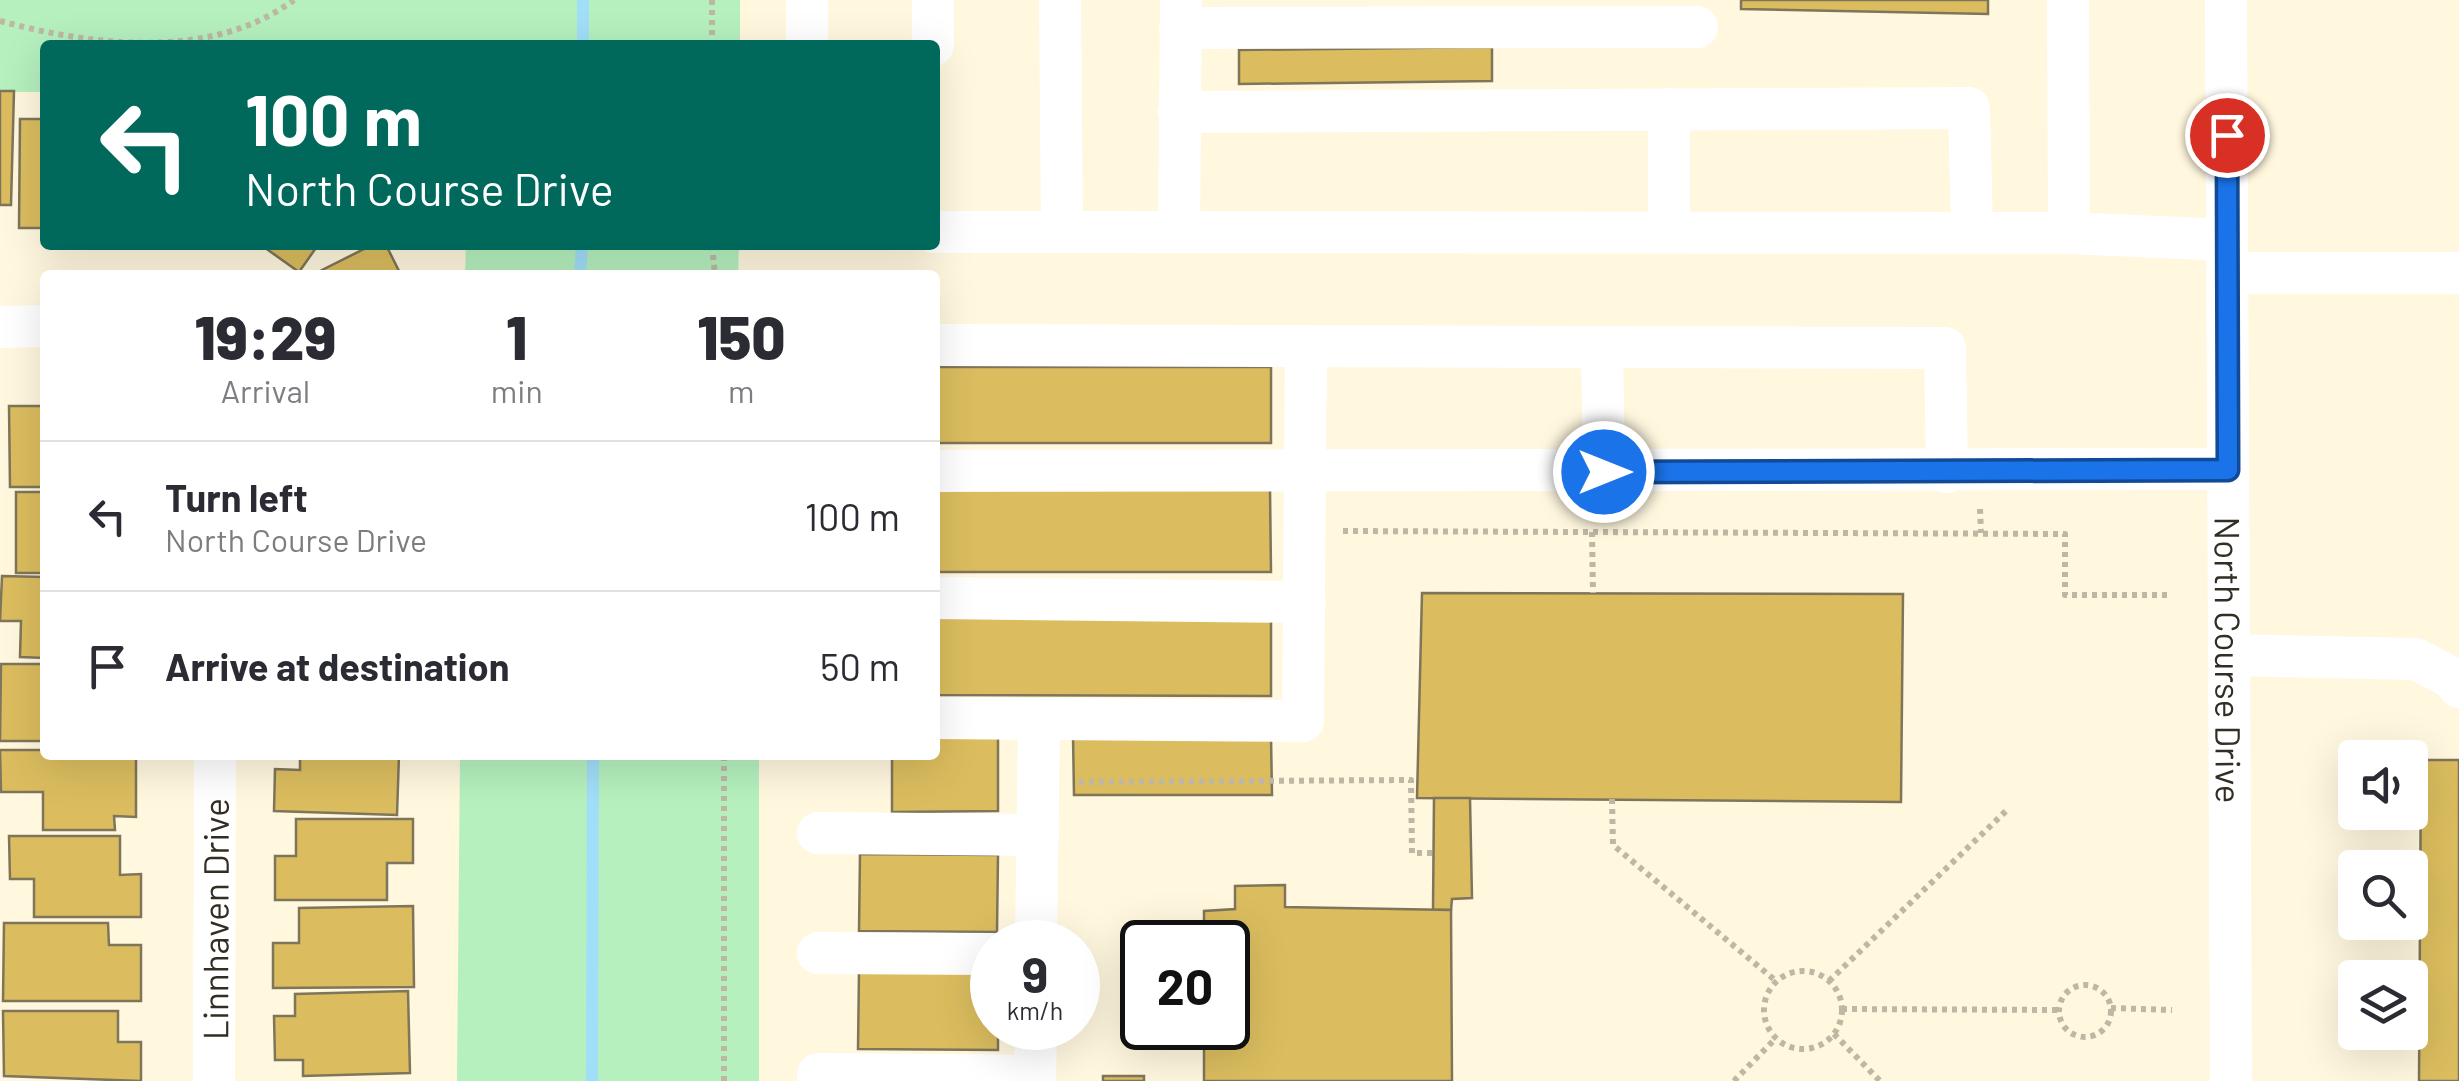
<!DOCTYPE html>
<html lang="en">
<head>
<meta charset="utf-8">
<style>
	body { margin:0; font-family:Barlow,sans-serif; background:#f2f2f3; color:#2b2b33; height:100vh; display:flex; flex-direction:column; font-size:38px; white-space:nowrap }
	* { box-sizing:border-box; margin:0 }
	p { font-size:32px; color:#7c7c81 }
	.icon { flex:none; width:55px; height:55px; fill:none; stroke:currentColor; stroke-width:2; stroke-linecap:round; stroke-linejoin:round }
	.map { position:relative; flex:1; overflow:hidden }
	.side { position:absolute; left:40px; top:270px; width:900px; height:490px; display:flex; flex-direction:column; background:#fff; border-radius:10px; box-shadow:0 10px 40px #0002 }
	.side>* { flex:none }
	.guide { position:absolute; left:40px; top:40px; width:900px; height:210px; border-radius:10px; box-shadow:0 10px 40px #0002; background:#00695c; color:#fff; overflow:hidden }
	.controls { position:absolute; left:2338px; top:740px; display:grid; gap:20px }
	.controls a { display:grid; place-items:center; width:90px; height:90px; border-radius:10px; background:#fff; box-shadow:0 10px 40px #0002; font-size:50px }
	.speed { position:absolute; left:970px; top:920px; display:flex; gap:20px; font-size:50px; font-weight:700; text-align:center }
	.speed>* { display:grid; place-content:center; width:130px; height:130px; border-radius:50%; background:#fff; box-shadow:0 10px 40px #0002; line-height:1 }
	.speed small { font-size:25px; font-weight:400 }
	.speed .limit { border:5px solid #111; border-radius:15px; background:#fff; color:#111 }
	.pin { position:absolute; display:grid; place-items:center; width:85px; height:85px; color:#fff; margin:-42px; border:5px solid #fff; border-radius:50%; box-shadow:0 2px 10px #0007 }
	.me { position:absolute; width:110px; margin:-55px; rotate:90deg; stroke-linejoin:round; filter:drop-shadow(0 0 8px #0008) }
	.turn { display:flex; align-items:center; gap:35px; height:210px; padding:0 40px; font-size:45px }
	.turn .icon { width:130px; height:130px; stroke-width:2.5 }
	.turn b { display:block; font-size:70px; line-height:85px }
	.eta { display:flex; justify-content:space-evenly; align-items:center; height:170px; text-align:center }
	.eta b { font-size:60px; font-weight:800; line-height:70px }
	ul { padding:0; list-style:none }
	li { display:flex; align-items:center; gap:30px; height:150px; padding:0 40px; border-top:2px solid #e1e1e2 }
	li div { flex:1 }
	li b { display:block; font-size:38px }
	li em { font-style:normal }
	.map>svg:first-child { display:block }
	.green { fill:#b5f0be }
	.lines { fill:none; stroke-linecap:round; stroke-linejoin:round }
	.stream { stroke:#a1def7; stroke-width:12 }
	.building { fill:#dbbd5f; stroke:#7f755a; stroke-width:2.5 }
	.path { stroke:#beb7a3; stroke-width:6; stroke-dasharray:5 5; stroke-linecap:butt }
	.minor { stroke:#fff; stroke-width:42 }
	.route-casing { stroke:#114b97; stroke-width:25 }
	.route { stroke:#1a73e8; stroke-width:18 }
	.labels { text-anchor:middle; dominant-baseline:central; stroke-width:9; stroke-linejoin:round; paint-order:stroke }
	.street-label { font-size:35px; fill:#322e23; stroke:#fff }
</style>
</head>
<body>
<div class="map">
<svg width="2459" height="1081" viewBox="0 0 2459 1081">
	<rect width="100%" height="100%" fill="#fff7de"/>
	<g class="green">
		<polygon points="0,0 740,0 740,45 45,45 45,92 0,92"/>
		<polygon points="466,245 739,245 738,275 465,275"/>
		<polygon points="460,755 759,755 759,1081 457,1081"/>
	</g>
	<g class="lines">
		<g class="stream">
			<polyline points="583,0 583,45"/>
			<polyline points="580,275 582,245"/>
			<polyline points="592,1081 593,755"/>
		</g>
	</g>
	<g class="building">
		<polygon points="1741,0 1988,0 1988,14 1741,9"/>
		<polygon points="1492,47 1492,81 1239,84 1239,50"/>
		<polygon points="0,91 14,91 11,205 0,205"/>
		<polygon points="20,119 45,119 45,228 19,228"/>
		<polygon points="261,245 318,245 299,272"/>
		<polygon points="372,245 386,245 401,275 312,275"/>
		<rect x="935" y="367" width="336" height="76"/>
		<polygon points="9,406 45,406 45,487 10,487"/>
		<polygon points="1270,489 1271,572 935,572 935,490"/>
		<rect x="16" y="492" width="29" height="81"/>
		<polygon points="2,576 45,577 45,658 20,657 21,621 0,621"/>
		<polygon points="1422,593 1903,594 1901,802 1417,798"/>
		<polygon points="935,617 1271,619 1271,696 935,695"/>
		<polygon points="1,664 45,664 45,741 0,741"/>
		<polygon points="935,736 998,736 998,811 892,812 892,755 935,755"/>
		<polygon points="1073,736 1271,736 1272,795 1074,795"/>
		<polygon points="0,750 45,750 45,755 136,755 136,817 114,816 115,830 43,830 43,792 1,792"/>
		<polygon points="300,755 399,755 397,815 274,811 275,769 300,770"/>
		<polygon points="2421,760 2459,760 2459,1081 2419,1081"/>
		<polygon points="1434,798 1470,798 1472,898 1452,899 1451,910 1433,910"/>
		<polygon points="296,819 413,819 413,863 387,863 387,900 275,900 275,856 296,856"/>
		<polygon points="9,836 120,836 120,875 141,874 141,917 34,917 34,879 10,879"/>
		<polygon points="860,854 998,855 997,932 859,931"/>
		<polygon points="1285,885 1285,907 1451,910 1452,1081 1204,1081 1204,1028 1228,1028 1228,942 1204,942 1204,911 1235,909 1235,886"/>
		<polygon points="413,906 414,987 273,988 273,943 299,943 299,908"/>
		<polygon points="4,923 108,923 109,945 141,945 141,1001 3,1001"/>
		<polygon points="859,971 992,972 992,1028 998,1028 998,1050 858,1049"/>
		<polygon points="408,991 410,1073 303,1076 303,1060 275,1060 274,1016 295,1016 295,994"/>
		<polygon points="3,1011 118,1011 118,1042 141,1042 141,1081 4,1076"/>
		<rect x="1103" y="1076" width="41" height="5"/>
	</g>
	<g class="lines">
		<g class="path">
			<path d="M 0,21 C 94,46 211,61 294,0"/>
			<polyline points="712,45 712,0"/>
			<polyline points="712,245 715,275"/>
			<polyline points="1980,509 1981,533"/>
			<polyline points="1343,531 2065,534 2065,595 2170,595"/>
			<polyline points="1592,532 1593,593"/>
			<polyline points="1079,782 1411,780 1412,853 1433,853"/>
			<polyline points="1612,799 1613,845 1776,981"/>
			<circle cx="1803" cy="1010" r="39"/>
			<polyline points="1829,981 2006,811"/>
			<circle cx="2085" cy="1011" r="26"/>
			<polyline points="2111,1008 2172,1010"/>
			<polyline points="1842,1009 2059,1010"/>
			<polyline points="1834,1034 1880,1081"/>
			<polyline points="724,1081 724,755"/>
			<polyline points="1734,1081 1776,1038"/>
		</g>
		<g class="minor">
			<polyline points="1060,0 1062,232"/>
			<polyline points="2068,0 2069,233"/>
			<path id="s1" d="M 2226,0 L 2231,1081"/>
			<polyline points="1180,28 1697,27"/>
			<polyline points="807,45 807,0"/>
			<polyline points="933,45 933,0"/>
			<polyline points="1669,109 1669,232"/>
			<polyline points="1179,112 1969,108 1972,232"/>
			<polyline points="935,232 2069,233 2227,240"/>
			<polyline points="1179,232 1181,0"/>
			<polyline points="2228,273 2459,273"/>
			<polyline points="0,327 45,326"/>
			<polyline points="935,345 1945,348 1947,472"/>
			<polyline points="1602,347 1604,472"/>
			<polyline points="935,471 2228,469"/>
			<polyline points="935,598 1305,602"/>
			<polyline points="2232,655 2416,659 2452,678 2459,687"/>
			<polyline points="935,718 1303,721 1306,346"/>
			<polyline points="818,833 1038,835"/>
			<polyline points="1036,942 1039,719"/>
			<polyline points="818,953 992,954"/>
			<polyline points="818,1074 1035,1076"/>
			<path id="s2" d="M 214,1081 L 215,755"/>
			<polyline points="1035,1081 1036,1028"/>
		</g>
	</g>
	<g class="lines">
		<defs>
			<polyline id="route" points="1604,472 2228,470 2227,135"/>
		</defs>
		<use href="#route" class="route-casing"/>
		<use href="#route" class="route"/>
	</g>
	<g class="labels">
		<g class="street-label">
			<text stroke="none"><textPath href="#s1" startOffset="660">North Course Drive</textPath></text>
			<text stroke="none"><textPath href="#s2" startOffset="162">Linnhaven Drive</textPath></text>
		</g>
	</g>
</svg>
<div class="controls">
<a><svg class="icon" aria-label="sound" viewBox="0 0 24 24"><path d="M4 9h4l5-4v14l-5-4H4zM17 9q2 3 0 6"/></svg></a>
<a><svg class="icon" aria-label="search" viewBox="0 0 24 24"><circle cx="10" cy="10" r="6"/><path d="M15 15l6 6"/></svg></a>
<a><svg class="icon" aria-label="layers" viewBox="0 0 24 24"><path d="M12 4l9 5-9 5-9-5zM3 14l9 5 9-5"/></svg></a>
</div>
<div class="speed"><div>9<small>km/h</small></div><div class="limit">20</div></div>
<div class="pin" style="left:2227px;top:135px;background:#d93025"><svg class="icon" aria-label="arrive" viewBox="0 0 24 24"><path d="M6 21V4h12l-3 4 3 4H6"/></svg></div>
<svg class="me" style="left:1604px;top:472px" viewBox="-20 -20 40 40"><circle r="17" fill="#1a73e8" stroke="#fff" stroke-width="3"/><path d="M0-11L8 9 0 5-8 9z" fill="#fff"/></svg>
<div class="guide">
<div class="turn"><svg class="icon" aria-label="left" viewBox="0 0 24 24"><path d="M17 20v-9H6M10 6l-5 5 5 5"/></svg><div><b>100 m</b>North Course Drive</div></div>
</div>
<section class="side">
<div class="eta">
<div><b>19:29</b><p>Arrival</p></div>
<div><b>1</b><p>min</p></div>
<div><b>150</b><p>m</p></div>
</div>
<ul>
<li><svg class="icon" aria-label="left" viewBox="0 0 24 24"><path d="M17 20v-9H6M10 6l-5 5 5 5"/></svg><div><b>Turn left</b><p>North Course Drive</p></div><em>100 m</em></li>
<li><svg class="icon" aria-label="arrive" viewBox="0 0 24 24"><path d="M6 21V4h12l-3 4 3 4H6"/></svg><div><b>Arrive at destination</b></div><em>50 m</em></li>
</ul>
</section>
</div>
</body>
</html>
